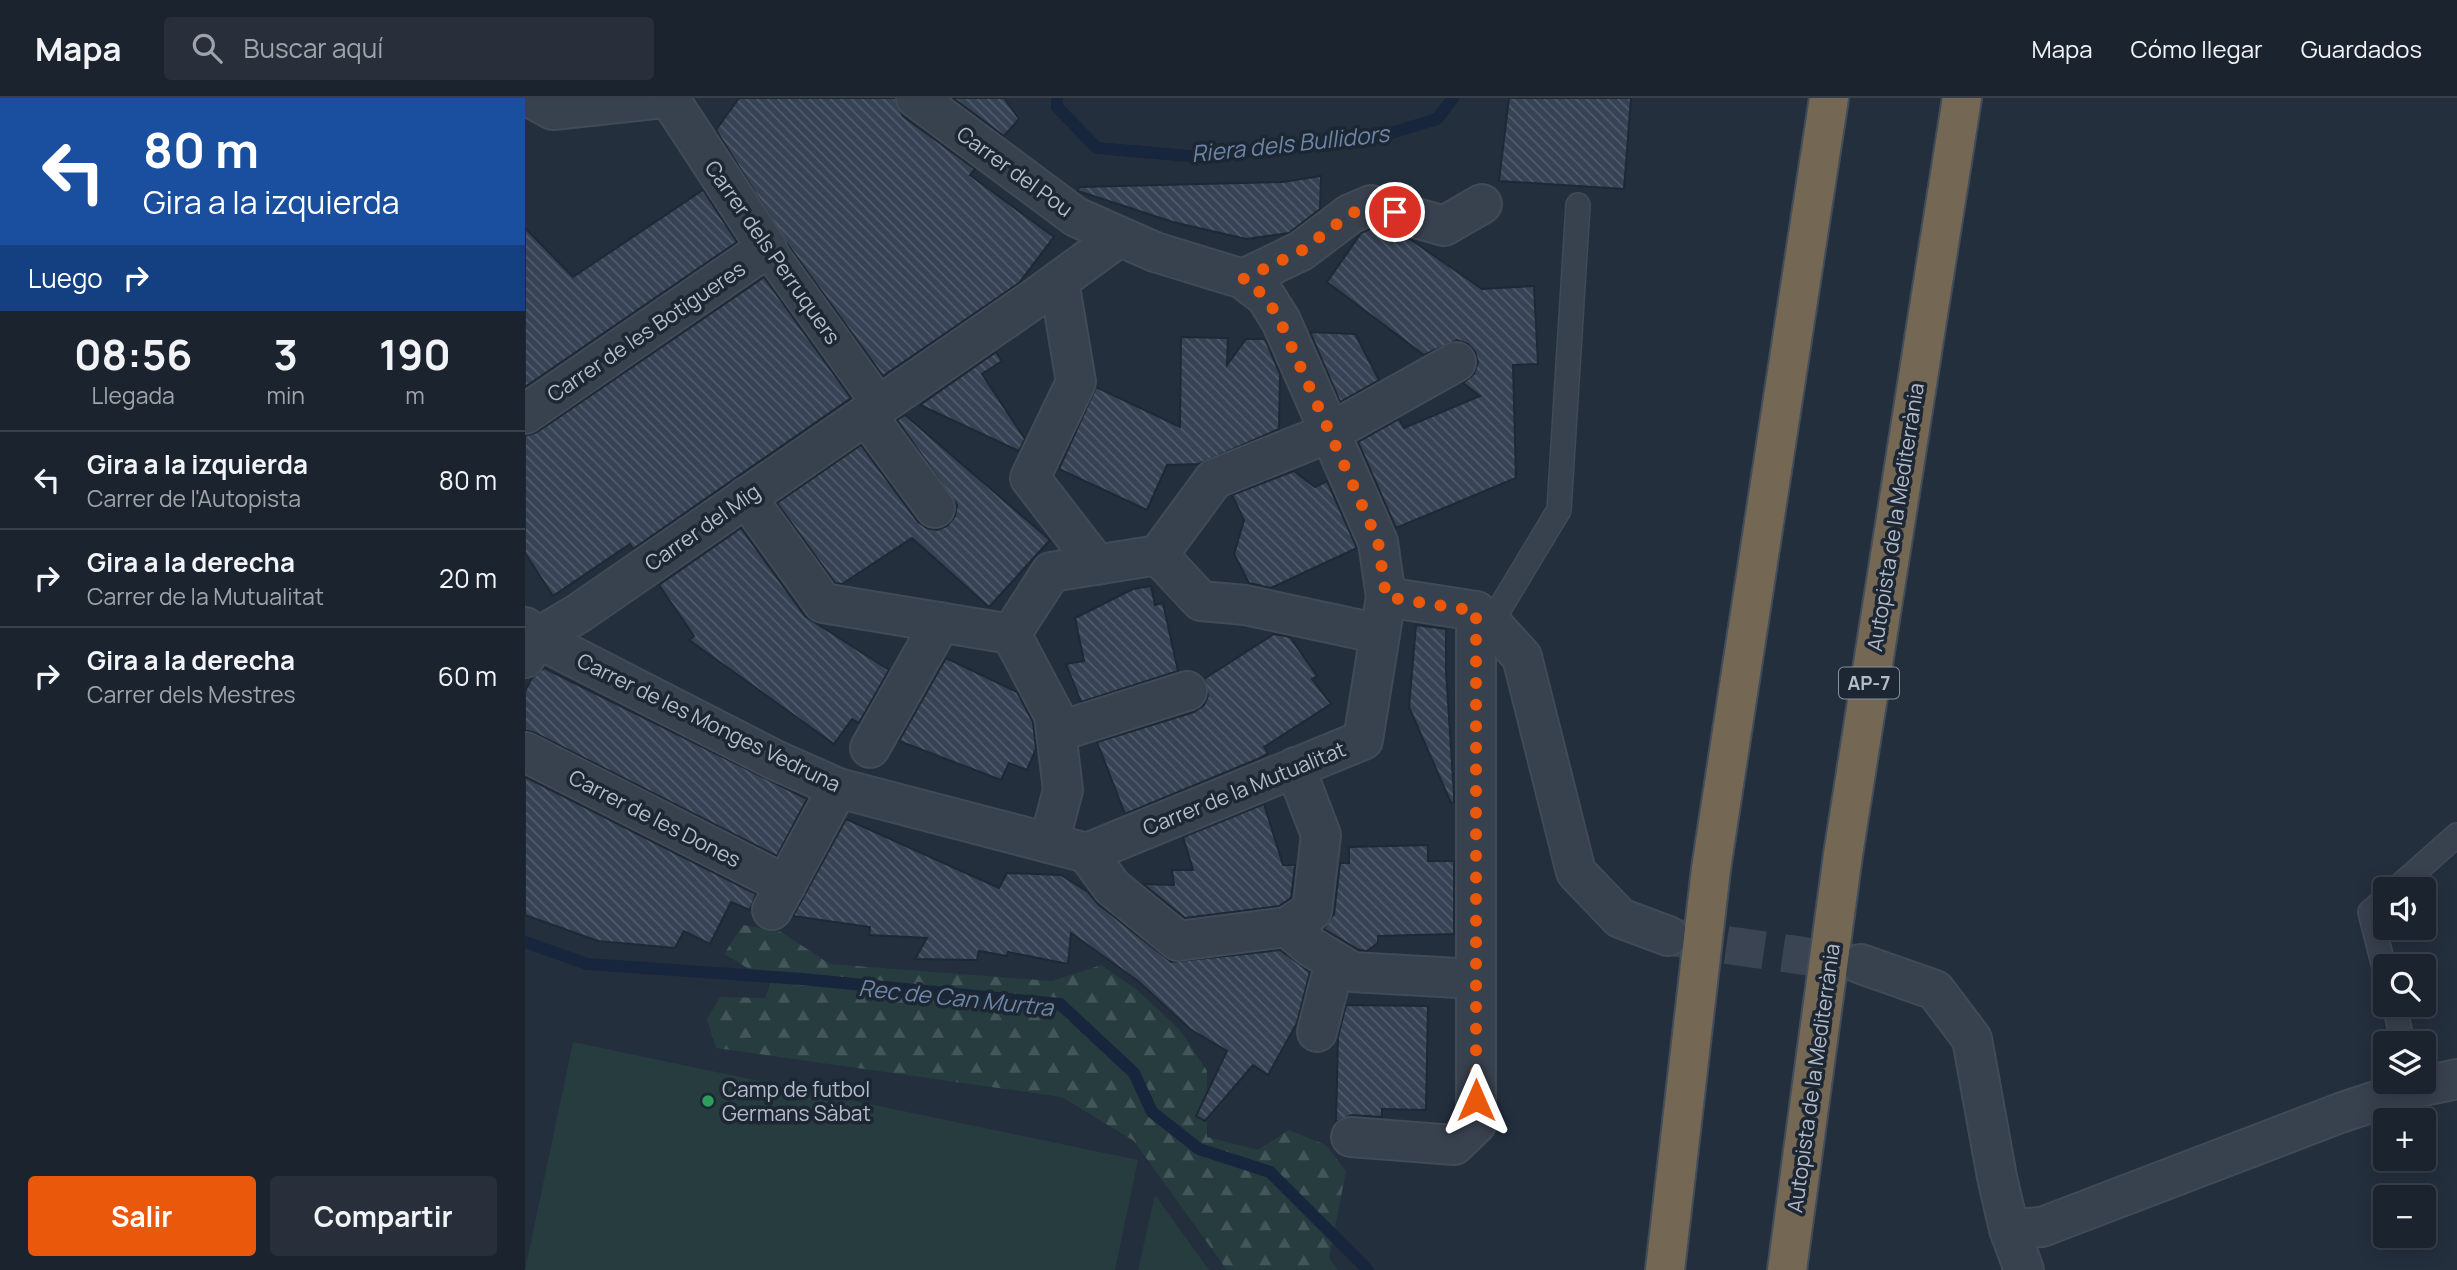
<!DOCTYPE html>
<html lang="es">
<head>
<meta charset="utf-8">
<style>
	body { margin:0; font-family:Manrope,sans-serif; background:#282f3a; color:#f1f3f6; height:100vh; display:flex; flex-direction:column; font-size:26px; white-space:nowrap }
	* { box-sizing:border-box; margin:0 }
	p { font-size:23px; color:#a0a4aa }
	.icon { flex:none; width:38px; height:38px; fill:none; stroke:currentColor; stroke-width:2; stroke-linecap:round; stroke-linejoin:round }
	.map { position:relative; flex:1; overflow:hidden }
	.details { display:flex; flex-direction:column; background:#1b232e; width:525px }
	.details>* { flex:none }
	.hud { background:#1a4fa0; color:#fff; overflow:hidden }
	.controls { position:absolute; left:1848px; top:779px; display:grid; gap:14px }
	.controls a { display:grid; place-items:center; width:63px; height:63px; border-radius:7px; background:#1b232e; box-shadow:0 4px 18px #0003,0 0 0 2px #39404a; font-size:35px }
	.pin { position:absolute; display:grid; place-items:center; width:60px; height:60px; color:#fff; margin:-30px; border:4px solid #fff; border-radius:50%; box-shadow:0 2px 7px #0007 }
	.me { position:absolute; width:77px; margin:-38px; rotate:0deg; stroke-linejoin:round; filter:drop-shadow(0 0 5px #0008) }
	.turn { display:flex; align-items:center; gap:24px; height:147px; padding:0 28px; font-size:32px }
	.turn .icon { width:91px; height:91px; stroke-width:2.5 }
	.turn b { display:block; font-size:49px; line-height:60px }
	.then { display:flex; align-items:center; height:66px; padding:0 28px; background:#0003; gap:14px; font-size:26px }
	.eta { display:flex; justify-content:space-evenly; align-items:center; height:119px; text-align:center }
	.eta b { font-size:42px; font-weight:700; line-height:49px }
	.primary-button { display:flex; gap:14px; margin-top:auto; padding:14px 28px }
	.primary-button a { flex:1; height:80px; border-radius:7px; background:#ea580c; color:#fff; font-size:28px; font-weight:700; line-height:80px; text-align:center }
	.primary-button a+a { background:#282f3a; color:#f1f3f6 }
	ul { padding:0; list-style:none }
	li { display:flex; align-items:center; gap:21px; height:98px; padding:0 28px; border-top:2px solid #39404a }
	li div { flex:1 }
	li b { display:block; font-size:26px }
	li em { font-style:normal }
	header { display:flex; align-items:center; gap:42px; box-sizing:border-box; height:98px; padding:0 35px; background:#1b232e; border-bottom:2px solid #39404a }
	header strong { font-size:33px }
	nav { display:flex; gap:38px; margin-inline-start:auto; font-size:24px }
	.search { width:490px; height:63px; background:#282f3a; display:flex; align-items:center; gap:18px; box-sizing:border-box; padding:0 24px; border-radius:7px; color:#a0a4aa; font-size:26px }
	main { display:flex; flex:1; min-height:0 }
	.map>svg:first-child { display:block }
	.forest { fill:url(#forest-firs) }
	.green { fill:#263c3f }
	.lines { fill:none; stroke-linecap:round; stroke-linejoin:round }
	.stream { stroke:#17263c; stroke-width:12 }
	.building { fill:url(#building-back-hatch); stroke:#1f2835; stroke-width:2 }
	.minor-tunnel { stroke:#3a4453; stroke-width:38; stroke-dasharray:38 19; stroke-linecap:butt }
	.service-casing { stroke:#414a57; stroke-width:26 }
	.pedestrian-casing { stroke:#414a57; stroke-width:37 }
	.minor-casing { stroke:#414a57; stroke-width:42 }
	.motorway-casing { stroke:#434c59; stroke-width:42 }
	.service { stroke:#38414e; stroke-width:23 }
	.pedestrian { stroke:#38414e; stroke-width:33 }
	.minor { stroke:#38414e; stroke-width:38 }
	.motorway { stroke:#746855; stroke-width:38 }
	.route { stroke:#ea580c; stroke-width:12; stroke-dasharray:0 21.6 }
	.leisure-dot { fill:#2e9e5b; stroke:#1d2633; stroke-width:2.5 }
	.labels { text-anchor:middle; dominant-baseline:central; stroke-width:7; stroke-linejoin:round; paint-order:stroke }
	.shield { fill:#1d2633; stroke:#878f9c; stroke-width:2 }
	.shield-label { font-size:19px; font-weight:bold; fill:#b4bcc9 }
	.street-label { font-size:21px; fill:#b4bcc9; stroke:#1d2633 }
	.poi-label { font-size:21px; fill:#b4bcc9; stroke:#1d2633; text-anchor:start }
	.water-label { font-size:23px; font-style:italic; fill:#6d86a8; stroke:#1d2633 }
</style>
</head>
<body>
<header>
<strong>Mapa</strong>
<div class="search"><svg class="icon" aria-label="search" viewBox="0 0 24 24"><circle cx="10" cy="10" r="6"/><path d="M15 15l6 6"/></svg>Buscar aquí</div>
<nav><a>Mapa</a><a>Cómo llegar</a><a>Guardados</a></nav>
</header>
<main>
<section class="details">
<div class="hud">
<div class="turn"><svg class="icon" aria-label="left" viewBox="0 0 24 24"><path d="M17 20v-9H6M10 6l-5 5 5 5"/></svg><div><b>80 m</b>Gira a la izquierda</div></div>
<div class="then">Luego<svg class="icon" aria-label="right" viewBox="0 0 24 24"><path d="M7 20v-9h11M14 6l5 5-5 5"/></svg></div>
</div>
<div class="eta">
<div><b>08:56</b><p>Llegada</p></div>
<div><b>3</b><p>min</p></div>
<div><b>190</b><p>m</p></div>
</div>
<ul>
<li><svg class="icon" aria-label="left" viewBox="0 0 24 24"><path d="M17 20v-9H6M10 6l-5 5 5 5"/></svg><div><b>Gira a la izquierda</b><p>Carrer de l'Autopista</p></div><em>80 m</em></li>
<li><svg class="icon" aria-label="right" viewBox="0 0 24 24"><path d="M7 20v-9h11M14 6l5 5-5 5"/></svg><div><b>Gira a la derecha</b><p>Carrer de la Mutualitat</p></div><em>20 m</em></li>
<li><svg class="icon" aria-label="right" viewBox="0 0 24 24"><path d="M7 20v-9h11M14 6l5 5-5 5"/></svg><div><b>Gira a la derecha</b><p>Carrer dels Mestres</p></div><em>60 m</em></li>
</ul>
<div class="primary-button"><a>Salir</a><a>Compartir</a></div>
</section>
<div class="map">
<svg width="1932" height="1172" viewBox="0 0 1932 1172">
	<defs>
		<pattern id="forest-firs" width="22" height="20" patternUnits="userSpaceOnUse" patternTransform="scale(1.75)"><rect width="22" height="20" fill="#263c3f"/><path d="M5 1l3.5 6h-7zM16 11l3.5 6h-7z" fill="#435659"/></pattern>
		<pattern id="building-back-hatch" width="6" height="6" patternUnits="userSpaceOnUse" patternTransform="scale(1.75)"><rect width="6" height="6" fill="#364354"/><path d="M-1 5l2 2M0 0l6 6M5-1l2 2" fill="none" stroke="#515c6b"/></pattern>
	</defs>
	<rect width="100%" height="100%" fill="#242f3e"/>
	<polygon class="forest" points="218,827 256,834 305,866 527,883 576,867 611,891 655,932 682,973 682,1039 733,1052 764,1032 801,1047 821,1073 804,1160 813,1172 702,1172 609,1043 537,999 191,950 182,921 195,899 240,900 246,884 199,856"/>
	<g class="green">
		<polygon points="48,944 613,1062 590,1172 0,1172"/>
		<polygon points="630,1097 684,1172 613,1172"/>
	</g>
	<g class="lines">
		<g class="stream">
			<polyline points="532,0 532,9 572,50 676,59 853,39 912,21 928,0"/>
			<polyline points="0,844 62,866 277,881 535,906 609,975 627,1014 674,1051 745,1074 843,1172"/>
		</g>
	</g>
	<g class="building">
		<polygon points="214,0 370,0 378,18 450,71 445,77 529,139 494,185 358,278 263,147 191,32"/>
		<polygon points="428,0 479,0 494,21 479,38"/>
		<polygon points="984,0 1106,0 1099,91 974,83"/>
		<polygon points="796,78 795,111 764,135 721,141 648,124 553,93 554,89 758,84"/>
		<polygon points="178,92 212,144 0,289 0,130 48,179"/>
		<polygon points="847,130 885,141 957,191 1009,188 1013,266 988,267 991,380 871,430 833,344 874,321 879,330 955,298 938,285 949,276 953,264 950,254 943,246 932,242 899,257 802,184 836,135"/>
		<polygon points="239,179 326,300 108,451 105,446 28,498 0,455 0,338 12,334"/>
		<polygon points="785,234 830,236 854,282 815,304"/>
		<polygon points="656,239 703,240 702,267 721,241 740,241 755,276 754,331 674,366 642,367 622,412 534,371 571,289 655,329"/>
		<polygon points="471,254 477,263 457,276 500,341 494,353 395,307"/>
		<polygon points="380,317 525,442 464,509 387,440 317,486 310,485 252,405 336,347 393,424 402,430 412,432 422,428 430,418 432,407 372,322"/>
		<polygon points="769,373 790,389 802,383 832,450 746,490 724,485 709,456 719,422 707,397"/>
		<polygon points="216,430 280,518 364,572 334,625 327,621 309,646 164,542 169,538 134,487"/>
		<polygon points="626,488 630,507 638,505 653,573 556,604 541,566 559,563 550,520 608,491"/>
		<polygon points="891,527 921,531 921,573 929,696 929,704 926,705 884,609"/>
		<polygon points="749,536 765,539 792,578 787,581 806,606 739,649 743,655 735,660 600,716 572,644 669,614 679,607 683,598 679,581"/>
		<polygon points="421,560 492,594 508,624 511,651 502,672 484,665 476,682 374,643"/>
		<polygon points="19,570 282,701 252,758 10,635 0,632 0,593 7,580"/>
		<polygon points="0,679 231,796 225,812 206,804 185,846 159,833 150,850 73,843 0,817"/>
		<polygon points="739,706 758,767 770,767 766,800 754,808 660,820 618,786 649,787 647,772 668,772 658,739"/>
		<polygon points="321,721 474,790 482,775 536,777 563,794 573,806 646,864 755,852 785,874 772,925 743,977 728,967 680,1023 671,1018 702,953 665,931 613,883 546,835 543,866 483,854 482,858 454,853 452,862 390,861 402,840 344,837 345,829 268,818"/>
		<polygon points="903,747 903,763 929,763 929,836 853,838 853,845 842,853 834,852 799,831 809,816 815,765 824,765 824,749"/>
		<polygon points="821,907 903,908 901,1012 857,1011 857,1019 827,1017 811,1024 813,939"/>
	</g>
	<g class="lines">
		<polyline class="minor-tunnel" points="1145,839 1336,866"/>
		<defs>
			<g id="service">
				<polyline points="966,525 1034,412 1053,107"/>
				<polyline points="1871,791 1932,737"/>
				<polyline points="1860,801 1845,814 1860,873"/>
				<polyline points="1869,906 1878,945"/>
			</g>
			<polyline id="pedestrian" points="242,150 355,307"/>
			<g id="minor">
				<polyline points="6,0 28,12 139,0"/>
				<polyline points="391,0 551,119 630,154 718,181 741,199 756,223 853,444 861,499 838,642 562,755"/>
				<polyline points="718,181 776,153 825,116 846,107 919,128 957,106"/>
				<polyline points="534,183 551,284 505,380 572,467"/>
				<polyline points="0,316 242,150 144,0"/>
				<polyline points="341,317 410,410"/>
				<polyline points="221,399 298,505 486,536 529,617 538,692 524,745"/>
				<polyline points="633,457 676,503 720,507 855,536"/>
				<polyline points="861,499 951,513 966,525 997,559 1051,774 1095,820 1143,838"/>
				<polyline points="0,529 12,540 250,662 313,690 562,755"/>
				<polyline points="486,536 526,474 633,457 689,381 806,334 931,264"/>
				<polyline points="0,560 12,540 54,515 509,201 594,139"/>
				<polyline points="532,634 662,593"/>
				<polyline points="345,650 416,524"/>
				<polyline points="0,654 261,787"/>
				<polyline points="562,755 587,789 653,843 762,829 786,849 827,874 951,881"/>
				<polyline points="247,812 313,690"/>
				<polyline points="762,829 787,813 796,737 770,669"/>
				<polyline points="1336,866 1410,892 1447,941 1472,1079 1484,1131 1499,1172"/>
				<polyline points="792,934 805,883 815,867"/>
				<polyline points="826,1039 929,1047 951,1026 951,513"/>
				<polyline points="1484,1131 1517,1129 1815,1015 1890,990 1932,981"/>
			</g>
			<g id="motorway">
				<polyline points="1140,1172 1186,771 1304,0"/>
				<polyline points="1262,1172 1318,757 1437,0"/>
			</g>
		</defs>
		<use href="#service" class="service-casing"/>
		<use href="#pedestrian" class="pedestrian-casing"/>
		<use href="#minor" class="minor-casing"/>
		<use href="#motorway" class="motorway-casing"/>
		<use href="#service" class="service"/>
		<use href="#pedestrian" class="pedestrian"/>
		<use href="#minor" class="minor"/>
		<use href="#motorway" class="motorway"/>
	</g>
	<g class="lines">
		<polyline class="route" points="870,114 846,107 825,116 776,153 718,181 741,199 755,223 853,443 861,499 951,513 951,1002"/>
	</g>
	<circle class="leisure-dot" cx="183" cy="1003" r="7"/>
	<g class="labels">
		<rect class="shield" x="1314" y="569.5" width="60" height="31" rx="5"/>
		<g class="shield-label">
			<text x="1344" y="585">AP-7</text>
		</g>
		<g class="street-label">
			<text transform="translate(490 73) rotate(36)">Carrer del Pou</text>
			<text transform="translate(248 154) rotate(55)">Carrer dels Perruquers</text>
			<text transform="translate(121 233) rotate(-34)">Carrer de les Botigueres</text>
			<text transform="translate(1370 419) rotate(-81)">Autopista de la Mediterrània</text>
			<text transform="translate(177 429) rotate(-35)">Carrer del Mig</text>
			<text transform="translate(184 624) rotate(26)">Carrer de les Monges Vedruna</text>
			<text transform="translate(719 690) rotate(-22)">Carrer de la Mutualitat</text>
			<text transform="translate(130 720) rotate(27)">Carrer de les Dones</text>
			<text transform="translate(1288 980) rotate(-82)">Autopista de la Mediterrània</text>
		</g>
		<g class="poi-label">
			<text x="197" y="991">Camp de futbol<tspan x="197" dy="24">Germans Sàbat</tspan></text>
		</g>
		<g class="water-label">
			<text transform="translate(765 45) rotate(-6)">Riera dels Bullidors</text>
			<text transform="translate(431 899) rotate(6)">Rec de Can Murtra</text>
		</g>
	</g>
</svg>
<div class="controls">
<a><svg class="icon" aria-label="sound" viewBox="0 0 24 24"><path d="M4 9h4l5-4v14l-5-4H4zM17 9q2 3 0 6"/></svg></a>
<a><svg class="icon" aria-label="search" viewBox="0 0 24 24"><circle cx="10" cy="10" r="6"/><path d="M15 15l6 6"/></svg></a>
<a><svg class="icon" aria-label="layers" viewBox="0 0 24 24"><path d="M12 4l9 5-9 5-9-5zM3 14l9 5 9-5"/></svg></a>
<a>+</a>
<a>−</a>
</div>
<div class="pin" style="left:870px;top:114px;background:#d93025"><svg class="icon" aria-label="arrive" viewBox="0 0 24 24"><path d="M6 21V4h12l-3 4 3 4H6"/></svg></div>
<svg class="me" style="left:951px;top:1002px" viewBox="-20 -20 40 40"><path d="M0-17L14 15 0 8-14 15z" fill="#ea580c" stroke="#fff" stroke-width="4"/></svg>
</div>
</main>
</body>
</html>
